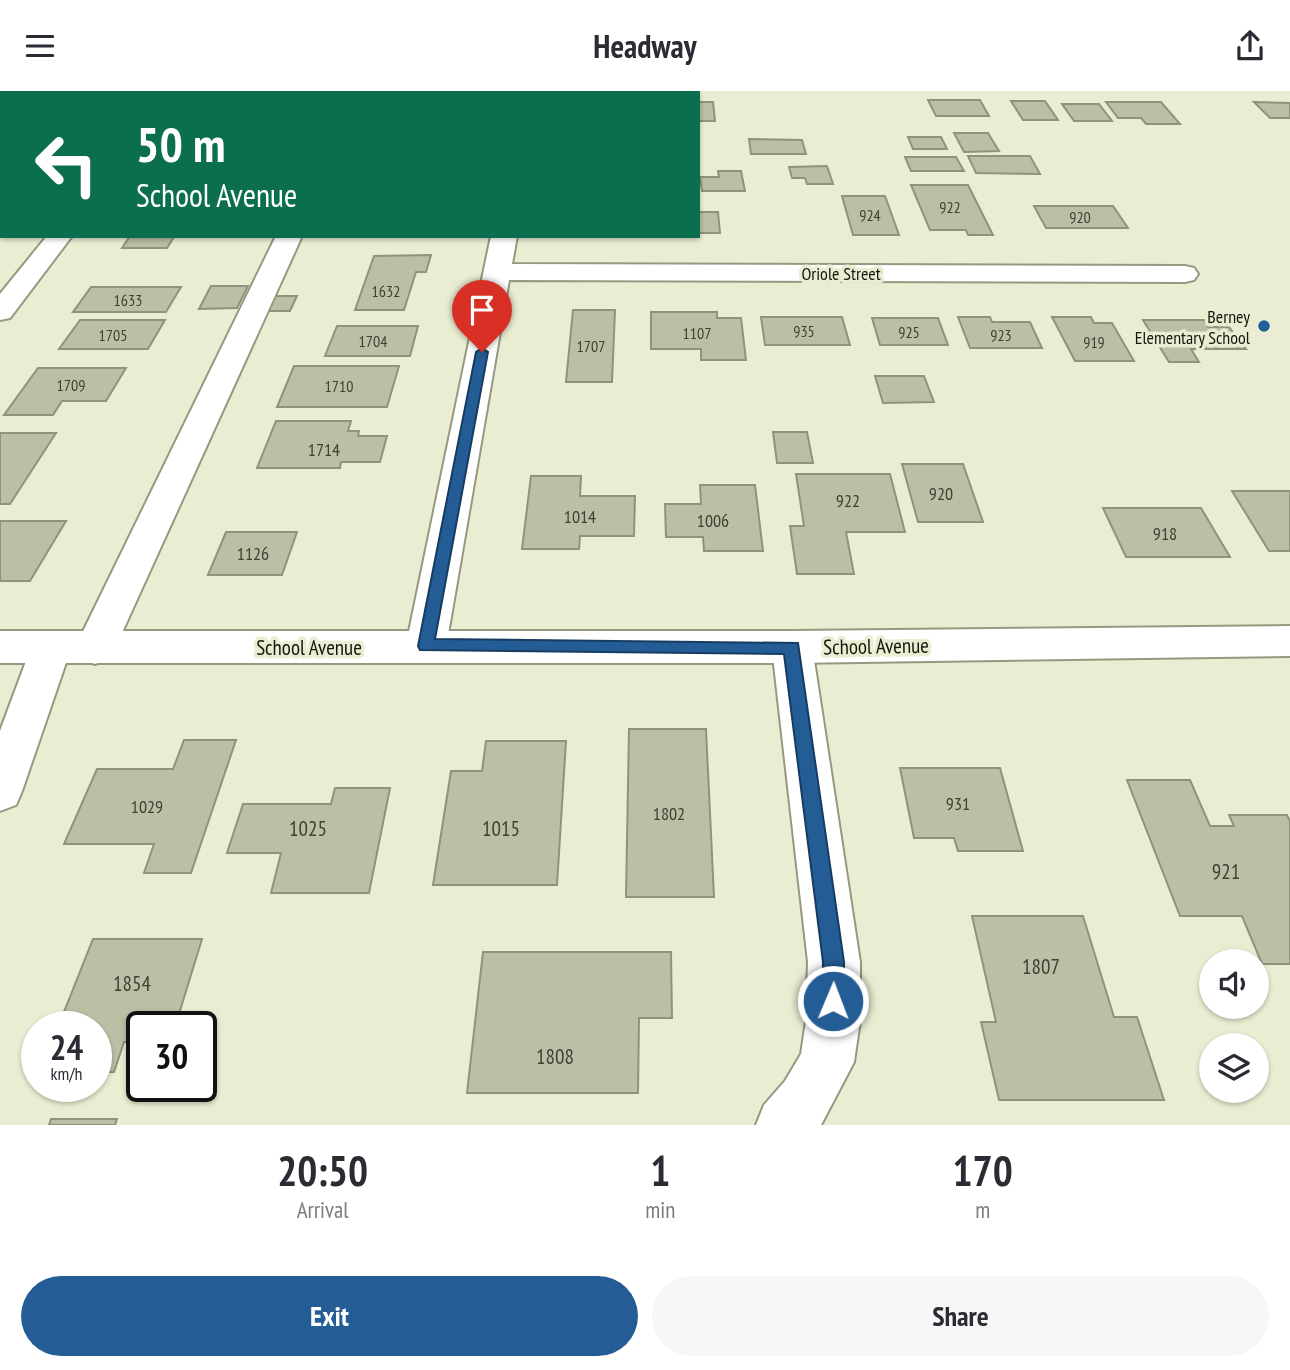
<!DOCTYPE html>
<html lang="en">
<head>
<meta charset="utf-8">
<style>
	body { margin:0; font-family:"PT Sans Narrow",sans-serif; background:#f7f7f7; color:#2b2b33; height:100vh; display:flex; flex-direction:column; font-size:26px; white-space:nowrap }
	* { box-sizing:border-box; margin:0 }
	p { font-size:23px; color:#7c7c81 }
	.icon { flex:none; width:38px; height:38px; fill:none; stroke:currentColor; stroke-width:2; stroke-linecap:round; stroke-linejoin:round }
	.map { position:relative; height:1034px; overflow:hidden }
	.sheet { display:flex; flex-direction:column; background:#fff; flex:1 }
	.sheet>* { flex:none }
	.banner { position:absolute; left:0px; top:0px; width:700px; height:147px; box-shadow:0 2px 5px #0004; background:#0b6e4f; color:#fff; overflow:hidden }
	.tools { position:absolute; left:1199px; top:858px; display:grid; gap:14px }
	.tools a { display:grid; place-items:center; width:70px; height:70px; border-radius:50%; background:#fff; box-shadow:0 2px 5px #0004; font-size:35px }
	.speed { position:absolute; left:21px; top:920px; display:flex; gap:14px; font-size:35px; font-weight:700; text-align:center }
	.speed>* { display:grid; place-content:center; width:91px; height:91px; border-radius:50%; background:#fff; box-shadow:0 2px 5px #0004; line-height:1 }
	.speed small { font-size:18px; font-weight:400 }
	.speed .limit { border:4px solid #111; border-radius:10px; background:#fff; color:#111 }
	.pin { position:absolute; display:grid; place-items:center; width:60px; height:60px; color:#fff; margin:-72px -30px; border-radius:50% 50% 50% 0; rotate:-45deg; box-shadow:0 0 7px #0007 }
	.pin .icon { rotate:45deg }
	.me { position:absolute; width:77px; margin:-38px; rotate:1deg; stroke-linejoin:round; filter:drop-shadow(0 0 5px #0008) }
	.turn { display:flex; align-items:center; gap:24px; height:147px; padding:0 21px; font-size:32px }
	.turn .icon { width:91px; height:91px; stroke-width:2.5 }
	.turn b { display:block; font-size:49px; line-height:60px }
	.eta { display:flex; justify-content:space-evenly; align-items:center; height:119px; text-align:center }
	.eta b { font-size:42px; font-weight:700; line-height:49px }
	.button { display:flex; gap:14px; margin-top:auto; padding:14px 21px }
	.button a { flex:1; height:80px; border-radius:42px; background:#245d95; color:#fff; font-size:28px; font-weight:700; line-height:80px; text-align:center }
	.button a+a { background:#f7f7f7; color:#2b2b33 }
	header { display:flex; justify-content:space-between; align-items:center; height:91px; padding:0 21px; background:#fff; font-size:32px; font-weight:700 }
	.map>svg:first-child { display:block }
	.building { fill:#bcbea5; stroke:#91927b; stroke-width:2 }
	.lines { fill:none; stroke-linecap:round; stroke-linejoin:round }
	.minor-casing { stroke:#969880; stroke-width:4 }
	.major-casing { stroke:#969880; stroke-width:4 }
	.minor { fill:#fff; fill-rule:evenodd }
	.major { fill:#fff; fill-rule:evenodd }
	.route { fill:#245d95; stroke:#173c61; stroke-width:2 }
	.poi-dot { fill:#245d95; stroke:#ebedd3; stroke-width:2.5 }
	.labels { text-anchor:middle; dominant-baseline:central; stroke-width:7; stroke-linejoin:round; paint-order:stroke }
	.far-number-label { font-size:16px; fill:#404033 }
	.far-street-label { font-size:18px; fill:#16160d; stroke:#ebedd3 }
	.far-poi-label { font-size:18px; fill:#16160d; stroke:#ebedd3; text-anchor:end }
	.number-label { font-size:18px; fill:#404033 }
	.street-label { font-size:21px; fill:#16160d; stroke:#ebedd3 }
	.near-number-label { font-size:21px; fill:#404033 }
</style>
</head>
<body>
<header><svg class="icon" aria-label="menu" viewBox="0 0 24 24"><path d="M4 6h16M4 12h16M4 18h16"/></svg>Headway<svg class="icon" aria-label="share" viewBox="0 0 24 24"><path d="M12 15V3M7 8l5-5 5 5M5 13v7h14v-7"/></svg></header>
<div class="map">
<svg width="1290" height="1034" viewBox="0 0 1290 1034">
	<rect width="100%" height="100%" fill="#ebedd3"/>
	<g class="building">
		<polygon points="928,9 980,9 989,25 936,25"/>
		<polygon points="1011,10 1045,10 1058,29 1023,29"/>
		<polygon points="698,11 713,11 715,30 698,30"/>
		<polygon points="1106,11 1161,11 1180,33 1146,33 1141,27 1118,27"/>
		<polygon points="1254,11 1290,12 1290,27 1270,27"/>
		<polygon points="1062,13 1099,13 1112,30 1074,30"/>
		<polygon points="954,42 988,42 999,60 964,61"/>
		<polygon points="908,46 941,46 947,58 913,58"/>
		<polygon points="749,48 802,49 806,63 751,63"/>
		<polygon points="968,65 1030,65 1040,83 976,82"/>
		<polygon points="905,66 956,66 964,80 911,80"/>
		<polygon points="827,75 833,93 807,93 805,87 792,87 789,76"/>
		<polygon points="718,80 741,80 745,100 702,100 700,86 719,86"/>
		<polygon points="911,94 968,94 993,144 968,144 966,139 930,139"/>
		<polygon points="842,105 885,105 899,144 853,144"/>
		<polygon points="1034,115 1113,115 1128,137 1046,137"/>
		<polygon points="698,121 718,121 720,142 698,142"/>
		<polygon points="130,145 196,145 174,146 167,157 122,157"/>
		<polygon points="431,164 426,181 416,181 404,219 355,219 374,165"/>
		<polygon points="211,195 248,195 237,217 199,218"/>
		<polygon points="91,196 181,196 166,221 73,221"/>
		<polygon points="274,205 297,205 290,220 266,220"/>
		<polygon points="573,219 615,219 612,291 566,291"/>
		<polygon points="651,221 717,221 717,227 741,227 746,269 701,269 701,258 651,258"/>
		<polygon points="761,226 842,226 850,254 765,254"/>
		<polygon points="958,226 990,226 992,231 1030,231 1042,257 970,257"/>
		<polygon points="1052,226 1091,226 1094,232 1112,232 1134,270 1075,270"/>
		<polygon points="872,227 938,227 948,254 880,254"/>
		<polygon points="80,229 165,229 148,258 59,258"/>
		<polygon points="1143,229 1204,229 1208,236 1229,236 1246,258 1191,258 1199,271 1169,271"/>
		<polygon points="337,235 418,235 410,265 325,265"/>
		<polygon points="294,275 399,275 387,316 277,316"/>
		<polygon points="38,277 126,277 106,310 62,310 53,324 4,324"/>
		<polygon points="875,285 924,285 934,311 883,312"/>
		<polygon points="276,330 351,330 348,340 359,340 358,345 387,345 380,371 341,371 340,377 257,377"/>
		<polygon points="773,341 807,341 813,372 777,372"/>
		<polygon points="0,342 56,342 10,413 0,413"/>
		<polygon points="902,373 963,373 983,431 918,431"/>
		<polygon points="796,383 890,383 905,441 846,441 854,483 797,483 790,435 804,435"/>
		<polygon points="531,385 581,385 580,405 635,405 634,445 580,445 579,458 522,458"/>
		<polygon points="700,394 755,394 763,460 704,460 703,446 666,446 665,413 701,413"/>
		<polygon points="1232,400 1290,400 1290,460 1269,460"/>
		<polygon points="1103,417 1201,417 1230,466 1126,466"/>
		<polygon points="0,430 66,430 30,490 0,490"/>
		<polygon points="226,441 297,441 282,484 208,484"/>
		<polygon points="629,638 706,638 714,806 626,806"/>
		<polygon points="184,649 236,649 191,782 144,782 154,753 64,753 97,678 173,678"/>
		<polygon points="486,650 566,650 557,794 433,794 451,680 482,680"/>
		<polygon points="900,677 1000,677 1023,760 958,760 954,747 914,747"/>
		<polygon points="1127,689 1190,689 1210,735 1234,735 1229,724 1287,724 1290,730 1290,873 1262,873 1242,825 1180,825"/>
		<polygon points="335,697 390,697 369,802 271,802 281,762 227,762 243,713 331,713"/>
		<polygon points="972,825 1083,825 1114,926 1137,926 1164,1009 999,1009 981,931 996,931"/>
		<polygon points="93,848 202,848 175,936 142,936 142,951 124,951 114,981 96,981 96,936 58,936"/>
		<polygon points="483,861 671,861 672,927 639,927 638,1002 467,1002"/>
		<polygon points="51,1028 117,1028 115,1034 49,1034"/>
	</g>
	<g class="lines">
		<defs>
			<g id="minor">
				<polygon points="164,0 185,0 163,2"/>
				<polygon points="348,0 368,0 347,2"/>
				<rect x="523" y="0" width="20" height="2"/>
				<polygon points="47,145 72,145 10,227 0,229 0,203"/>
				<polygon points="276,145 302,145 115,557 109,568 95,573 81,568 75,557"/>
				<polygon points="491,145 517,145 512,173 1185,175 1194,177 1198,183 1194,189 1185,191 509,189 446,555 440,566 426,571 412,566 406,555"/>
				<polygon points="792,540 806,545 812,556 860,871 860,930 854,971 821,1034 756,1034 764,1014 785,990 801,963 806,930 808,871 772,556 778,545"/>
				<polygon points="51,541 65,546 71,557 22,700 16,714 0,720 0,640 31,557 37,546"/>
			</g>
			<polygon id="major" points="1290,535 1290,565 792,572 0,572 0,540 792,540"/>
		</defs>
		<use href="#minor" class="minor-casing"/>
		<use href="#major" class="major-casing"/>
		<use href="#minor" class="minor"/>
		<use href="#major" class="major"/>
	</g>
	<polygon class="route" points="482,257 488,261 435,548 798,552 844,871 844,910 841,918 833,921 826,918 822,910 823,871 784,563 420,559 418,555 476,261"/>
	<circle class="poi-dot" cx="1264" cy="235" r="7"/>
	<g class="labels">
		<g class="far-number-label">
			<text x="950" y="116">922</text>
			<text x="870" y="124">924</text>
			<text x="1080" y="126">920</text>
			<text x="386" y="200">1632</text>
			<text x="128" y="209">1633</text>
			<text x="804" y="240">935</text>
			<text x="909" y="241">925</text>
			<text x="697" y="242">1107</text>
			<text x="113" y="244">1705</text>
			<text x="1001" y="244">923</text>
			<text x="373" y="250">1704</text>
			<text x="1094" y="251">919</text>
			<text x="591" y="255">1707</text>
			<text x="71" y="294">1709</text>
			<text x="339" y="295">1710</text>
		</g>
		<g class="far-street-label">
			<text x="841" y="182">Oriole Street</text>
		</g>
		<g class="far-poi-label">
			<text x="1250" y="225">Berney<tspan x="1250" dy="21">Elementary School</tspan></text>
		</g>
		<g class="number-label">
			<text x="324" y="358">1714</text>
			<text x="941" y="402">920</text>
			<text x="848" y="409">922</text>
			<text x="580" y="425">1014</text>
			<text x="713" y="429">1006</text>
			<text x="1165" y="442">918</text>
			<text x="253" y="462">1126</text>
			<text x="958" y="712">931</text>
			<text x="147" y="715">1029</text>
			<text x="669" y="722">1802</text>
		</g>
		<g class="street-label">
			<text transform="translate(876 555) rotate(-1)">School Avenue</text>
			<text x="309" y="556">School Avenue</text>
		</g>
		<g class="near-number-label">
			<text x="308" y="737">1025</text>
			<text x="501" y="737">1015</text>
			<text x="1226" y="780">921</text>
			<text x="1041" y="875">1807</text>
			<text x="132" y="892">1854</text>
			<text x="555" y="965">1808</text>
		</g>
	</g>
</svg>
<div class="tools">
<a><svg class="icon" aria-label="sound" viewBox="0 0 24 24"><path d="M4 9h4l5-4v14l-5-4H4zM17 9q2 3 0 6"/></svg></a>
<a><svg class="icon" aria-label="layers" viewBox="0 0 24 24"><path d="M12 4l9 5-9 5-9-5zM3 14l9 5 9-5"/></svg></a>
</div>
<div class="speed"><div>24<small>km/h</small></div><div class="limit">30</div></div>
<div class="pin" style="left:482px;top:261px;background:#d93025"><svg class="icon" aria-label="arrive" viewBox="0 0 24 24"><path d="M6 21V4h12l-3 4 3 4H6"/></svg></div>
<svg class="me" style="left:833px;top:910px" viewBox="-20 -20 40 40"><circle r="17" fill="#245d95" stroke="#fff" stroke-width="3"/><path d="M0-11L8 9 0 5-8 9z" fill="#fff"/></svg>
<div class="banner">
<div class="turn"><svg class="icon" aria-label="left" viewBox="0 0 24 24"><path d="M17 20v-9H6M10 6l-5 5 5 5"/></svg><div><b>50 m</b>School Avenue</div></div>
</div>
</div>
<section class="sheet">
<div class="eta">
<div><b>20:50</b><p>Arrival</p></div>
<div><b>1</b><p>min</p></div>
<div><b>170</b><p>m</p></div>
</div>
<div class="button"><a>Exit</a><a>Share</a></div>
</section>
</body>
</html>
